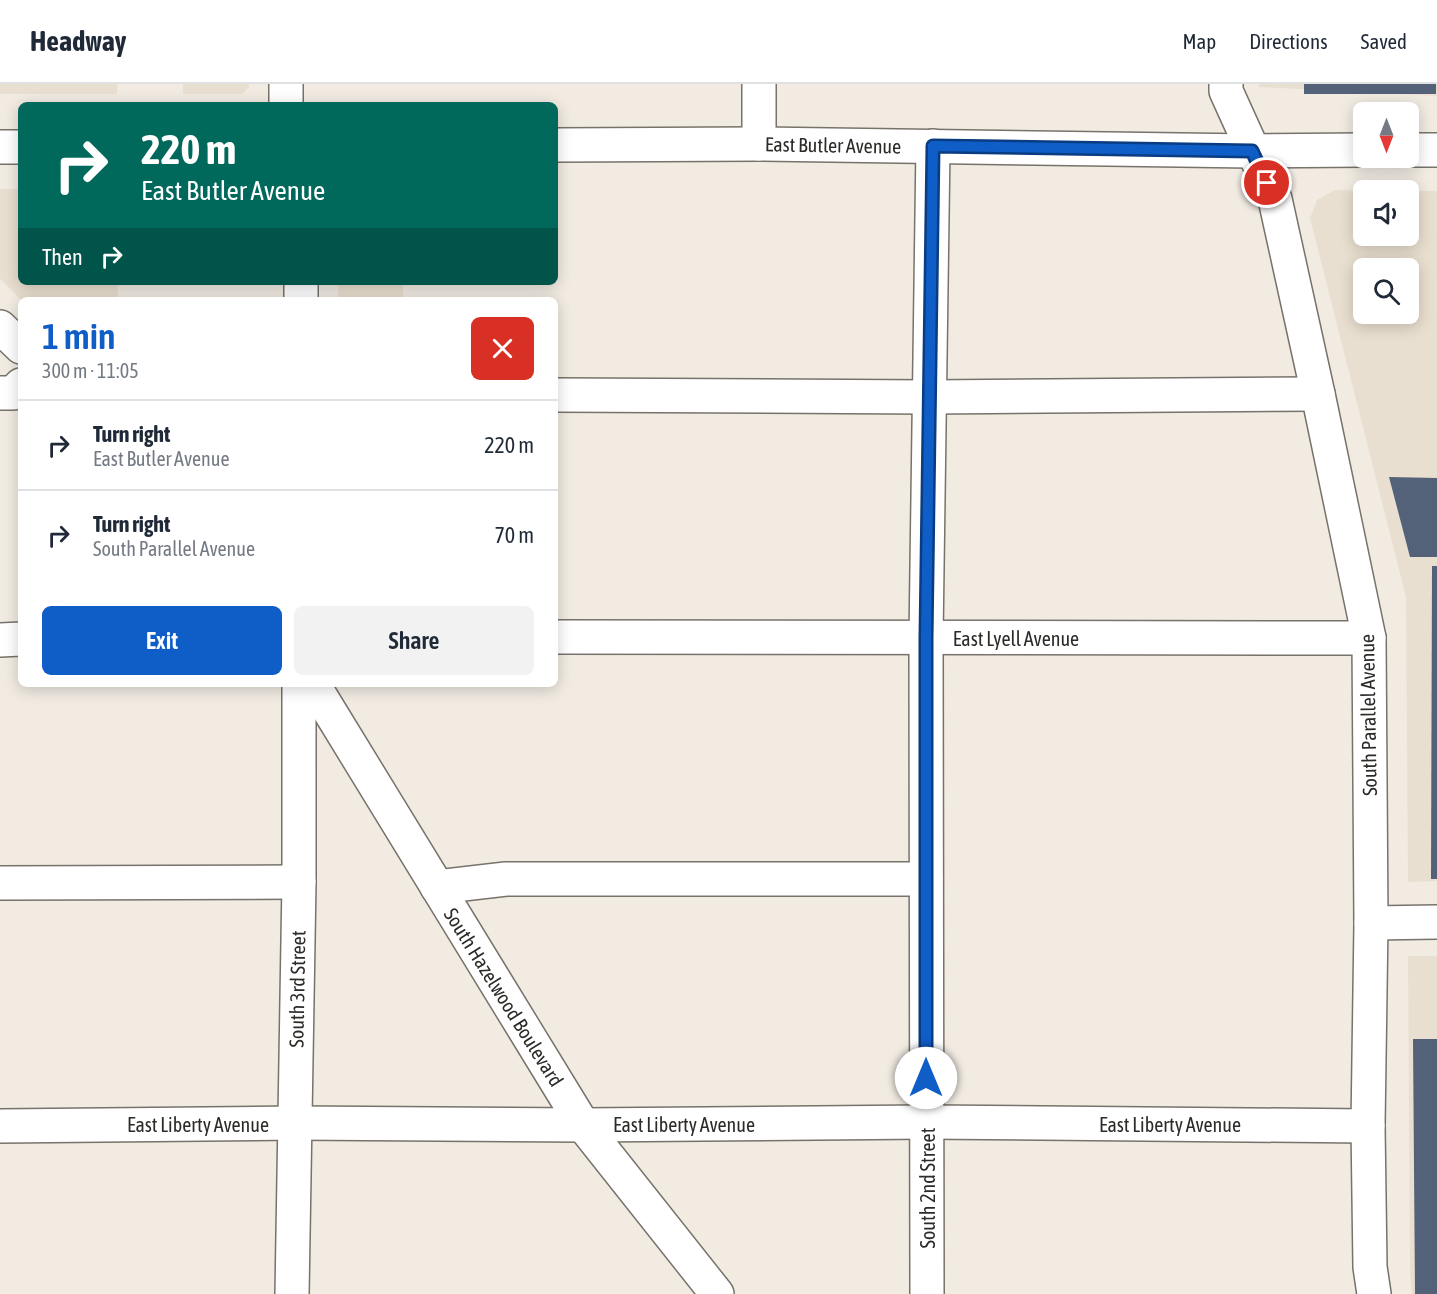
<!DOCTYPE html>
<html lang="en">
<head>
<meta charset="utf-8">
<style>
	body { margin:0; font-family:"Asap Condensed",sans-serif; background:#f2f2f3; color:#1f2937; height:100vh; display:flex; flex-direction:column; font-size:22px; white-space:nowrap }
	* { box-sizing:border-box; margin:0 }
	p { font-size:20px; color:#747a83 }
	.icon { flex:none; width:33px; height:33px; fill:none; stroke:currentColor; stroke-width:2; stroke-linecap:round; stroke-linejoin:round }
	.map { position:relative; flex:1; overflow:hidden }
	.panel { position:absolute; left:18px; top:213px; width:540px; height:390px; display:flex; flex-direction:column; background:#fff; border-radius:9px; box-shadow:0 3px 15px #0003 }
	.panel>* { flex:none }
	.banner { position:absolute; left:18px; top:18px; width:540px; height:183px; border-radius:9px; box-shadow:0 3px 15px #0003; background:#00695c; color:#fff; overflow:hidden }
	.needle { width:39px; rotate:180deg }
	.buttons { position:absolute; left:1353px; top:18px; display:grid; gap:12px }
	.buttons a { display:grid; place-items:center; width:66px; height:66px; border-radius:9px; background:#fff; box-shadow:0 3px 15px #0003; font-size:30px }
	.pin { position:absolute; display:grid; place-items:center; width:51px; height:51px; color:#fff; margin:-26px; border:3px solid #fff; border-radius:50%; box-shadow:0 2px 6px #0007 }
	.me { position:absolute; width:66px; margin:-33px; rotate:0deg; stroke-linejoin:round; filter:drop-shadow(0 0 4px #0008) }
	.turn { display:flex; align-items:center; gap:21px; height:126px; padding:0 24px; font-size:27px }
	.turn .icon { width:78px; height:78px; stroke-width:2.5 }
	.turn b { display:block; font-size:42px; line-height:51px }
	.then { display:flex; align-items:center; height:57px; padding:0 24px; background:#0003; gap:12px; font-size:22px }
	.round { display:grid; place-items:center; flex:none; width:63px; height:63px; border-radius:9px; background:#f2f2f3 }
	.headline { display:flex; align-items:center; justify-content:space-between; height:102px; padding:0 24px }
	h1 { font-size:36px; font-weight:600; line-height:45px; color:#0f5dc7 }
	.button { display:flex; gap:12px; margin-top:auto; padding:12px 24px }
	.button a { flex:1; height:69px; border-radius:9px; background:#0f5dc7; color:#fff; font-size:24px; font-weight:600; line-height:69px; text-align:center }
	.button a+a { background:#f2f2f3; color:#1f2937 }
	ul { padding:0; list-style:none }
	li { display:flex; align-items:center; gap:18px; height:90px; padding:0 24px; border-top:2px solid #e0e1e3 }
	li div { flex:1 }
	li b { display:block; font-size:22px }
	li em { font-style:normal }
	header { display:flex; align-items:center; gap:36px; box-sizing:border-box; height:84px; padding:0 30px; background:#fff; border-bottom:2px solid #e0e1e3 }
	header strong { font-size:28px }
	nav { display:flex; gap:33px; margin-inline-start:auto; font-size:21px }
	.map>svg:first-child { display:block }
	.built { fill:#e9dfd0; fill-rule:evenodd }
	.building { fill:#536278 }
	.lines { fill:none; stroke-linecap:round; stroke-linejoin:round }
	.minor-casing { stroke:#77726a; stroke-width:36 }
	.minor { stroke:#fff; stroke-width:33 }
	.route-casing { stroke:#0a3c81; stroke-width:15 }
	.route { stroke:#0f5dc7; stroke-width:10 }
	.labels { text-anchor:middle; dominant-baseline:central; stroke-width:6; stroke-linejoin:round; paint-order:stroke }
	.street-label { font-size:20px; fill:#2d2b28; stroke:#fff }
</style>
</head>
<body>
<header>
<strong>Headway</strong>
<nav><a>Map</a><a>Directions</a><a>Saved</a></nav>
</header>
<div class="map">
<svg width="1437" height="1210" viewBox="0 0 1437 1210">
	<rect width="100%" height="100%" fill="#f1ebe2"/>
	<g class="built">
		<rect x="0" y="0" width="117" height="10"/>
		<polygon points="183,0 249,0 249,3 242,10 183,10"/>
		<polygon points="1259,0 1437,0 1437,12 1259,3"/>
		<polygon points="0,105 21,105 21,198 118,198 118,216 21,216 0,195"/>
		<path d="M 1335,106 L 1437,107 L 1437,797 L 1408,798 L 1406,513 L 1310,134 L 1317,116 ZM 1364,106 L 1408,106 L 1408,152 L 1364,152 ZM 1364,184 L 1408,184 L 1408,230 L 1364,230 Z"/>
		<rect x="338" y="198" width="65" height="18"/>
		<polygon points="1408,872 1437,872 1437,1210 1412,1210 1410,1191"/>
	</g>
	<g class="building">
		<rect x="1304" y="0" width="132" height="10"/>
		<polygon points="1389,393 1437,394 1437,473 1410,473"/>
		<polygon points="1432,482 1437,482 1437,795 1431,795"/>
		<polygon points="1413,955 1437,955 1437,1210 1415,1210"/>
	</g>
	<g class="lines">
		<defs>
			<g id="minor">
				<polyline points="759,0 759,60"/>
				<polyline points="1226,0 1226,7 1275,115 1318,310 1369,554 1371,839 1368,1042 1370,1183 1374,1210"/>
				<polyline points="286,21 286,0"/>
				<polyline points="555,61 759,60 1252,67 1364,66"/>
				<polyline points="0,63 21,63"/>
				<polyline points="1408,66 1437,66"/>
				<polyline points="301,198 301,216"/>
				<polyline points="0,243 21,263"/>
				<polyline points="0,309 13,309 21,301"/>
				<polyline points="555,311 930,313 1318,310"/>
				<polyline points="555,553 1369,554"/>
				<polyline points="0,556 21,555"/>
				<polyline points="313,600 583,1041 717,1210"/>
				<polyline points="0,799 299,798"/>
				<polyline points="437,803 506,795 926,795"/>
				<polyline points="1371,839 1437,838"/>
				<polyline points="0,1042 294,1039 583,1041 926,1038 1368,1042"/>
				<polyline points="292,1210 299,798 299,600"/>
				<polyline points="927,1210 926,554 933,62"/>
			</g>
		</defs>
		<use href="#minor" class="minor-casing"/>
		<use href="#minor" class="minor"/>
	</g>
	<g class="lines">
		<defs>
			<polyline id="route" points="926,994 926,554 933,62 1252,67 1267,99"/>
		</defs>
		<use href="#route" class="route-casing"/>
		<use href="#route" class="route"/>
	</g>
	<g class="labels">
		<g class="street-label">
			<text transform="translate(833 61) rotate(1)">East Butler Avenue</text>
			<text x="1016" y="554">East Lyell Avenue</text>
			<text transform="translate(1368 631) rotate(-91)">South Parallel Avenue</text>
			<text transform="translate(297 905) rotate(-89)">South 3rd Street</text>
			<text transform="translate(504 913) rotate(58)">South Hazelwood Boulevard</text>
			<text x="198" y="1040">East Liberty Avenue</text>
			<text x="684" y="1040">East Liberty Avenue</text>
			<text x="1170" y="1040">East Liberty Avenue</text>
			<text transform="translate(927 1104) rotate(-90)">South 2nd Street</text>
		</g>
	</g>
</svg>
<div class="buttons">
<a><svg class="needle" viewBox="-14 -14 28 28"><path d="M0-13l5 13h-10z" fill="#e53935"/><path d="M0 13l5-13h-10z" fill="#747a83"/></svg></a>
<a><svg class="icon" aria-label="sound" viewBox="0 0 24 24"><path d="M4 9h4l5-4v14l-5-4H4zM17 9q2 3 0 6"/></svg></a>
<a><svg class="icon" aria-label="search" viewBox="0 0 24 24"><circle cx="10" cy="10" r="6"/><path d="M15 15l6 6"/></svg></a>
</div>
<div class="pin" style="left:1267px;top:99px;background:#d93025"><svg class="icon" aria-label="arrive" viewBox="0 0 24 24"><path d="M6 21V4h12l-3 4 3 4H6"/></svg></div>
<svg class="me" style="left:926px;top:994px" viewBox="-20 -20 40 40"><circle r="19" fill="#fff"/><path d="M0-13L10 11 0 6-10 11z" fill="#0f5dc7"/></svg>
<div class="banner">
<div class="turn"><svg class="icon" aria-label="right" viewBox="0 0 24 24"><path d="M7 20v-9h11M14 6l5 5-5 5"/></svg><div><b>220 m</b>East Butler Avenue</div></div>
<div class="then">Then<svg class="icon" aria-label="right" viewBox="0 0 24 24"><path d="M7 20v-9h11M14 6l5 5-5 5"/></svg></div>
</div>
<section class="panel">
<div class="headline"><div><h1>1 min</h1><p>300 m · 11:05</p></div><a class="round" style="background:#d93025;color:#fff"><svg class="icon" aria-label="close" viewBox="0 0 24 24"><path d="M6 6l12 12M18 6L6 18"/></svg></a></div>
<ul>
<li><svg class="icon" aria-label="right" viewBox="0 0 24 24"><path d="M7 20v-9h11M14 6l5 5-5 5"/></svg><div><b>Turn right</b><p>East Butler Avenue</p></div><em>220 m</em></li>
<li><svg class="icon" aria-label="right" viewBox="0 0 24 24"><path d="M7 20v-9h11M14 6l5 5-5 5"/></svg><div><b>Turn right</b><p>South Parallel Avenue</p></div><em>70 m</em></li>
</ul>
<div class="button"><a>Exit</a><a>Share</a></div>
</section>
</div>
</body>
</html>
